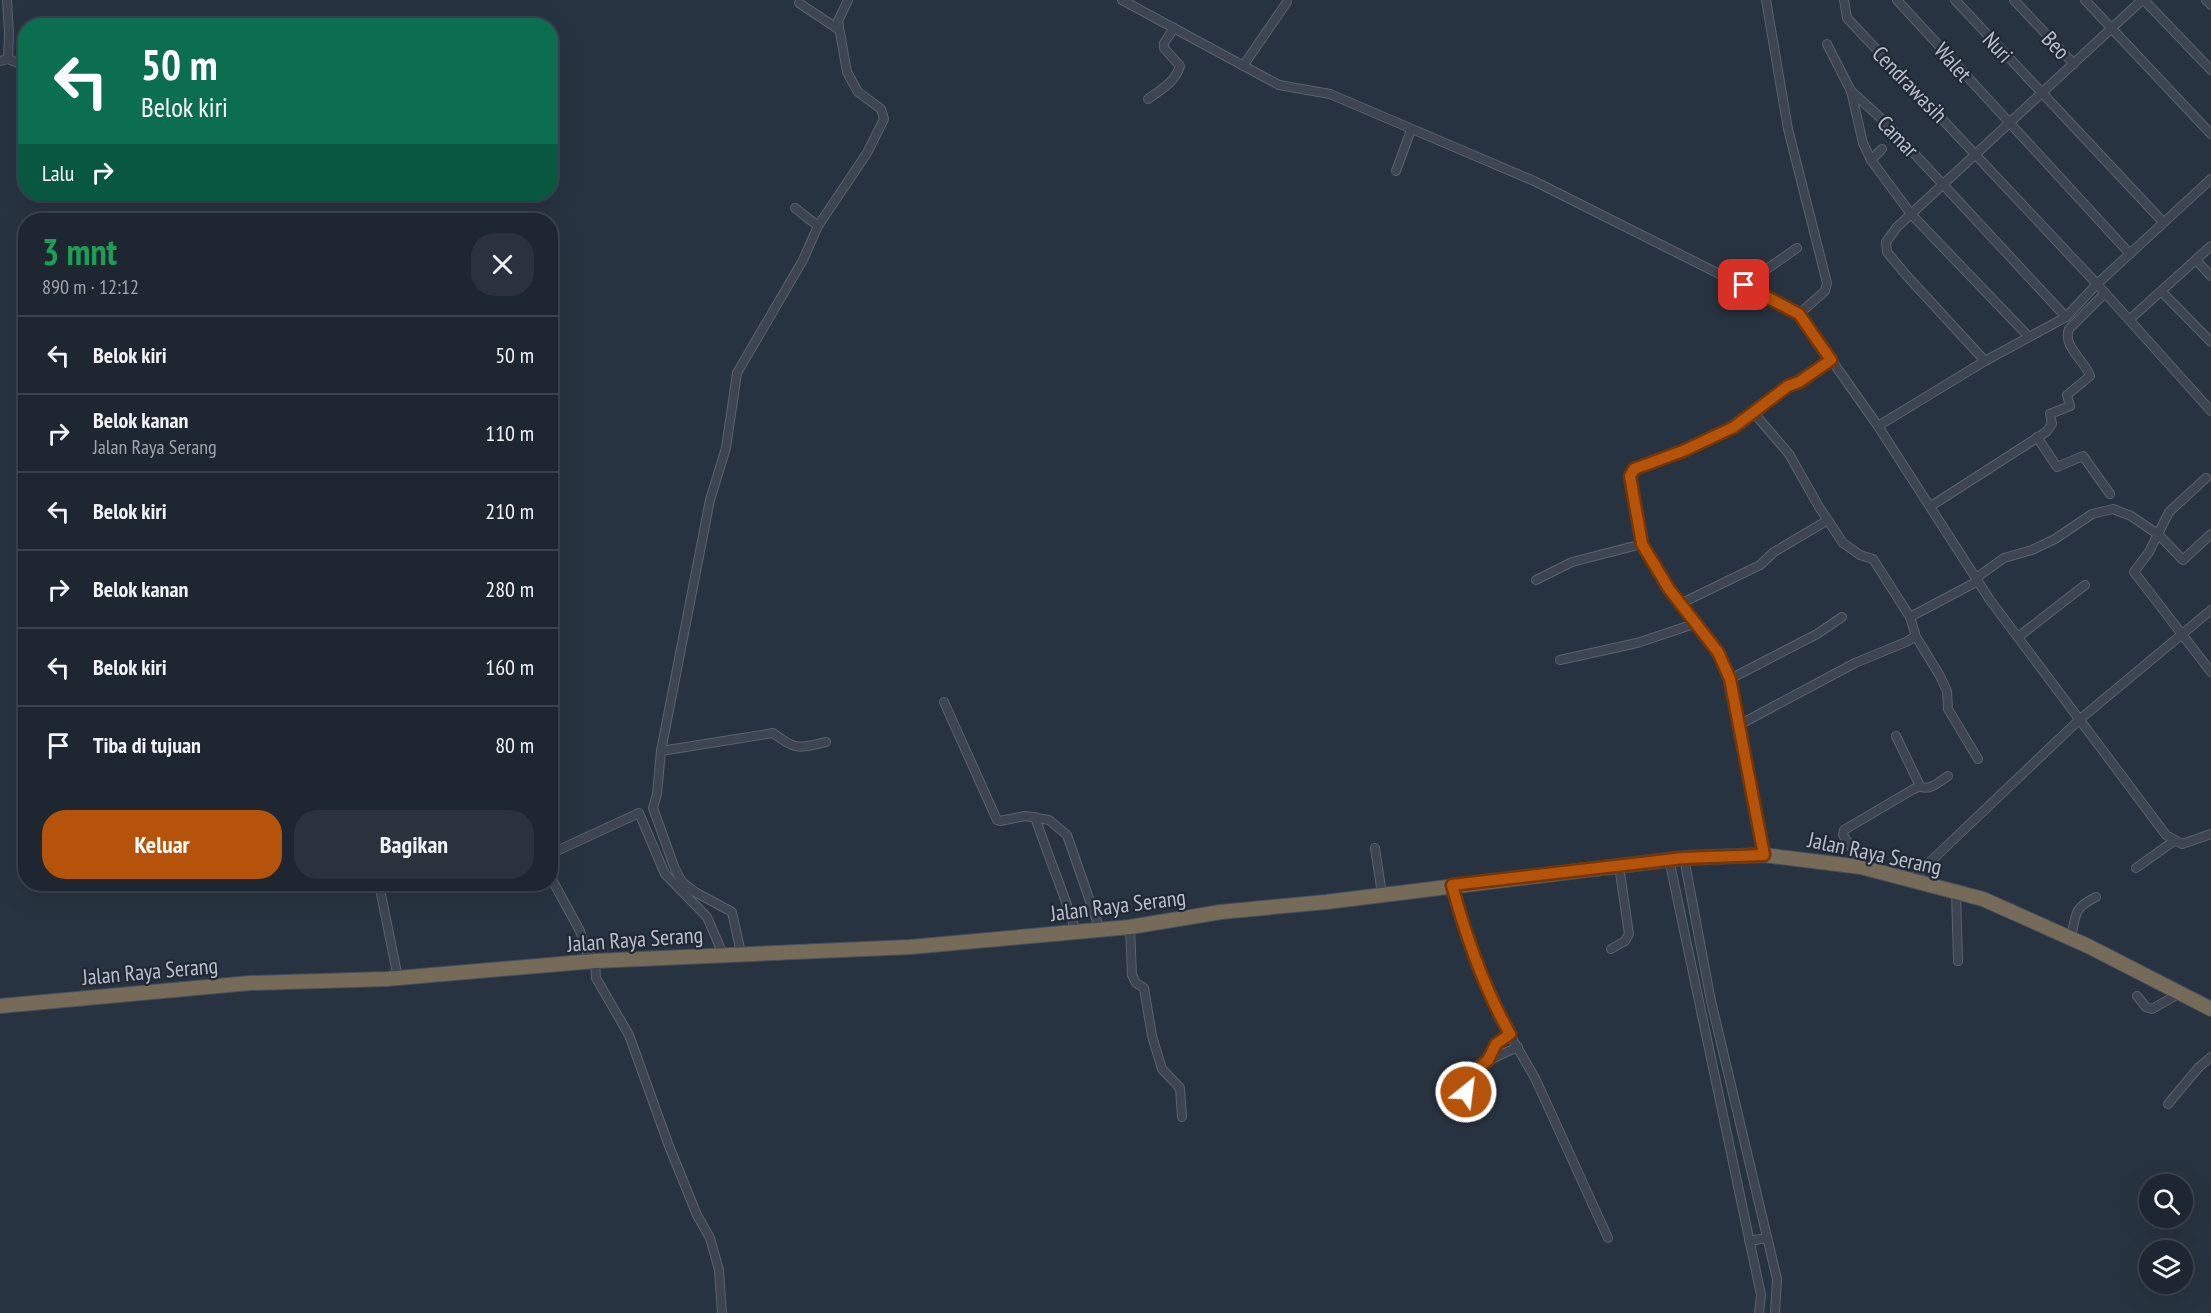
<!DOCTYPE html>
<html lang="id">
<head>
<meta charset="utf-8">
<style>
	body { margin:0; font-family:"PT Sans Narrow",sans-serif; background:#2b323d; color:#f1f3f6; height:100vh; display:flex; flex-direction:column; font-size:22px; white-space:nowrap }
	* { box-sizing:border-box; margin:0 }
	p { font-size:20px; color:#a1a5ab }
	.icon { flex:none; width:33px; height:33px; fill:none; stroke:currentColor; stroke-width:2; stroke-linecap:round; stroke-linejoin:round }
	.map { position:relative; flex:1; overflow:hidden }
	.panel { position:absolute; left:18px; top:213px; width:540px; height:678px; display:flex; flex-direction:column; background:#1e2631; border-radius:24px; box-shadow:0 6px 24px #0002,0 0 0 2px #3c434d }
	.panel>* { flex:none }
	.hud { position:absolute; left:18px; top:18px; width:540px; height:183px; border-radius:24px; box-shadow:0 6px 24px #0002,0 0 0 2px #3c434d; background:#0b6e4f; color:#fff; overflow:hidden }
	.controls { position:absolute; left:2139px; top:1174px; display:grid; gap:12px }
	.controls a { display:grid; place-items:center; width:54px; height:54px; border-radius:50%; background:#1e2631; box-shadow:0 6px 24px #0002,0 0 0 2px #3c434d; font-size:30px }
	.pin { position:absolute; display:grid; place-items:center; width:51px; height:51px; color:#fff; margin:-26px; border-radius:12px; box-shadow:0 3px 9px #0006 }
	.me { position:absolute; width:66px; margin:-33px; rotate:29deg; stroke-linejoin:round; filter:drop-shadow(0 0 4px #0008) }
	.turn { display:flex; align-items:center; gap:21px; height:126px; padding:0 24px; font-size:27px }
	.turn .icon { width:78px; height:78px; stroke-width:2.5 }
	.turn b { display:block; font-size:42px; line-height:51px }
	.then { display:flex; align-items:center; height:57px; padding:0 24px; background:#0003; gap:12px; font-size:22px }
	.round { display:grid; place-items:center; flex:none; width:63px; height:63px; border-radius:24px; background:#2b323d }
	.head { display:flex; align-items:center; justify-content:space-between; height:102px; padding:0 24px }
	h1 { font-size:36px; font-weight:700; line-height:45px; color:#1e9e55 }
	.primary-button { display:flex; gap:12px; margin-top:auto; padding:12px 24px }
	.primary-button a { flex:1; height:69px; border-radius:24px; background:#b45309; color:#fff; font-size:24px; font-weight:700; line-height:69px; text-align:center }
	.primary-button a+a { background:#2b323d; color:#f1f3f6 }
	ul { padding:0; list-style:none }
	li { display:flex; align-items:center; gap:18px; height:78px; padding:0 24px; border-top:2px solid #3c434d }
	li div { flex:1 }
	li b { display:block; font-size:22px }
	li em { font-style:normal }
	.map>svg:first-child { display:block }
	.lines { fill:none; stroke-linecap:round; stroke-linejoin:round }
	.street-casing { stroke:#5a626e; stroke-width:10 }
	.highway-casing { stroke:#474f5b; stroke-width:16 }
	.street { stroke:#3c4551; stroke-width:8 }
	.highway { stroke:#766b59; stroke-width:14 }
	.route-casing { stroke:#753606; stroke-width:15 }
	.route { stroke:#b45309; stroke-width:10 }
	.labels { text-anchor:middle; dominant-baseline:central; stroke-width:4.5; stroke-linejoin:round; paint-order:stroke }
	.street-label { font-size:22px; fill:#b9c0cb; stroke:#212936 }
</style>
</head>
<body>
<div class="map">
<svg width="2211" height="1313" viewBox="0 0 2211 1313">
	<rect width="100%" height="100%" fill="#283341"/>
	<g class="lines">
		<defs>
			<g id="street">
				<polyline points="7,0 9,34 8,59"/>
				<polyline points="1122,0 1279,85 1330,94 1534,181 1799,314 1878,426 1990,600 2166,835 2182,844 2211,834"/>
				<polyline points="1766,0 1788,129 1827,283 1825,291 1799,314"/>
				<polyline points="1844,0 1847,18 2097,284 2211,411"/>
				<polyline points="1897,0 2130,254"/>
				<polyline points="1955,0 2163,222"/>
				<polyline points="2014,0 2074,64"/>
				<polyline points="2085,0 2211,134"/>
				<polyline points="2144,0 2211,70"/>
				<polyline points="2206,0 2211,5"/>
				<polyline points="799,3 838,29"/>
				<polyline points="1827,44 1851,91 1863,143 1871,160 1911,214 2029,337"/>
				<polyline points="0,61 8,59 26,66"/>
				<polyline points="1243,66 1287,2"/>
				<polyline points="1851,91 1884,121 2066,317"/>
				<path d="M 1148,99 C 1161,90 1175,82 1180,66 L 1164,48 L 1164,43 L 1174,28"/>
				<polyline points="1871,160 1882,149"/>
				<polyline points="1396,171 1411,130"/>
				<polyline points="795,208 818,226"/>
				<polyline points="2196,260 2211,276"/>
				<polyline points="1744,285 1797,248"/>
				<polyline points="2162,292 2211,342"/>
				<polyline points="2129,320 2211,246"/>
				<polyline points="1985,361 1907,276 1887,252 1886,242 1897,227 2142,0"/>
				<polyline points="1754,413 1789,454 1819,507 1843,543 1860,555 1873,559 1910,617 1915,633 1914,637 1906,642 1855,663 1737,726 1764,855"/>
				<polyline points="1878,426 1985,361 2066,317 2097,284 2211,179"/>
				<polyline points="2037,437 2057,467 2083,456 2110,494"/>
				<polyline points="2206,478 2169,512 2149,552 2134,572 2211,672"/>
				<path d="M 1931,506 L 2046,432 L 2052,424 L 2050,414 L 2070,406 L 2067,395 L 2090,376 C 2085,361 2062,346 2069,329 L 2105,293"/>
				<polyline points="1976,578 2004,558 2032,550 2055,539 2092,514 2113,509 2131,516 2159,535 2183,560 2211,534"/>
				<polyline points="1536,580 1572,562 1642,544"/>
				<polyline points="1680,604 1760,565 1774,552 1828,520"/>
				<polyline points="1910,617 1978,581"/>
				<polyline points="1915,635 1940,676 1947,691 1948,709 1978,759"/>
				<polyline points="2018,637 2085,585"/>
				<polyline points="1560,660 1637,643 1694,624"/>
				<polyline points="1730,679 1817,634 1842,617"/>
				<polyline points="944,702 997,820 1000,821 1025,816 1049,820 1067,835 1100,930"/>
				<polyline points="1737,726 1730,679 1725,665 1718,652 1669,589 1642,544 1637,527 1637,512 1630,472 1734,427 1788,386 1799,382 1831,360"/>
				<polyline points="1896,736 1920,786"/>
				<path d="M 661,751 L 773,733 C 797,751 798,748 826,742"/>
				<path d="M 1035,817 C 1048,856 1064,893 1076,932"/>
				<polyline points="1375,848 1382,894"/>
				<polyline points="550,854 639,813 665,874 707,917 723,954"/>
				<polyline points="1684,858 1711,1001 1777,1279 1775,1313"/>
				<polyline points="1669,859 1761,1295 1759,1313"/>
				<path d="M 1861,867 L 1856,854 L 1843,835 L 1844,830 L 1912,790 L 1920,786 C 1929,792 1940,781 1948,776"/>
				<polyline points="2136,868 2174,841"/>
				<polyline points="550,876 580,931 585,949 595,961 596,978 629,1035 669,1146 697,1215 710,1238 719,1270 722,1313"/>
				<polyline points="1911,880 2079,720 2211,610"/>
				<polyline points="379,884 398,978"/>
				<polyline points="1452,885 1461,918 1491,1002 1535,1078 1608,1238"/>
				<polyline points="1956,892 1958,961"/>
				<polyline points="1130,927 1132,975 1136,983 1144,988 1152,1036 1162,1069 1180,1088 1182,1117"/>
				<path d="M 2071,938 C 2076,915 2073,908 2096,897"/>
				<polyline points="1611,949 1625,941 1629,934 1619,866"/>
				<polyline points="741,953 732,912 695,892 682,882 675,869 653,808 657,794 661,751 710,500 726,448 737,373 803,260 818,226 867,153 884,119 881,109 858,92 847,72 838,21 848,0"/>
				<polyline points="2137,996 2146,1007 2152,1009 2180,993"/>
				<polyline points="1488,1060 1496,1044 1510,1034"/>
				<polyline points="2168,1104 2199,1067 2211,1057"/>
				<path d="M 1457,1113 L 1467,1118 L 1471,1115 C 1454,1073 1484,1062 1518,1047"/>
				<polyline points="1749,1241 1767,1238"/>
			</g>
			<polyline id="highway" points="0,1006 250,983 386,979 595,961 910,947 1130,927 1221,912 1326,902 1684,858 1764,855 1861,867 1983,899 2088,946 2211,1009"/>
		</defs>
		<use href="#street" class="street-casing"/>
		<use href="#highway" class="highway-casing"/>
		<use href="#street" class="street"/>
		<use href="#highway" class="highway"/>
	</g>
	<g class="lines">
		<defs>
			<path id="route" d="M 1466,1092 L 1467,1082 L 1473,1073 L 1488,1060 L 1496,1044 L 1510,1034 C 1484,988 1466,937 1452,885 L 1684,858 L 1764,855 L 1730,679 L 1718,652 L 1669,589 L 1642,544 L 1630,476 L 1634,469 L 1683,451 L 1734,427 L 1788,386 L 1799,382 L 1831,360 L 1799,314 L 1744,285"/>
		</defs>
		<use href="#route" class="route-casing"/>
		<use href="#route" class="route"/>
	</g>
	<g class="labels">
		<g class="street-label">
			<text transform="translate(2056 45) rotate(47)">Beo</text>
			<text transform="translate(1998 47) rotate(47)">Nuri</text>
			<text transform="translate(1953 62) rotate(48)">Walet</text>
			<text transform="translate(1910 84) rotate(46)">Cendrawasih</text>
			<text transform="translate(1898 136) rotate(46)">Camar</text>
			<text transform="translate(1875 853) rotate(12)">Jalan Raya Serang</text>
			<text transform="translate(1118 905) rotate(-7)">Jalan Raya Serang</text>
			<text transform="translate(635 939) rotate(-4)">Jalan Raya Serang</text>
			<text transform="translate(150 971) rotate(-5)">Jalan Raya Serang</text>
		</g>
	</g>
</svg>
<div class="controls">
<a><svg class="icon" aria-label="search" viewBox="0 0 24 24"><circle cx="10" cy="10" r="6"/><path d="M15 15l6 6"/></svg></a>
<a><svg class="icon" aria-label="layers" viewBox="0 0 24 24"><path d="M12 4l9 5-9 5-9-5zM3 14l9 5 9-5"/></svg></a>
</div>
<div class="pin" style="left:1744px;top:285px;background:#d93025"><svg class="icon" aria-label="arrive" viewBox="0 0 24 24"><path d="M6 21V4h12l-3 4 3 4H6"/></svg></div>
<svg class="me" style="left:1466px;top:1092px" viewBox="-20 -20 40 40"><circle r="17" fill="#b45309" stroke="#fff" stroke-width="3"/><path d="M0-11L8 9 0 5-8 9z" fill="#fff"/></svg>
<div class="hud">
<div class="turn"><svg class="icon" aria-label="left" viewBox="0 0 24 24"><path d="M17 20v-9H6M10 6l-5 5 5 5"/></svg><div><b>50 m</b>Belok kiri</div></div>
<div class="then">Lalu<svg class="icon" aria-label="right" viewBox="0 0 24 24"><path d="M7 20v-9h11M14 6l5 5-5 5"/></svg></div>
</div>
<section class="panel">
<div class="head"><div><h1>3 mnt</h1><p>890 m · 12:12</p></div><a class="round"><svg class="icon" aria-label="close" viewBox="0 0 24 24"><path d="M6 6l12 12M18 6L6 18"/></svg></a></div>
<ul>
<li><svg class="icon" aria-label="left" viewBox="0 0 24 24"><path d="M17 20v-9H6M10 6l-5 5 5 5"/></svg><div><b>Belok kiri</b></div><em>50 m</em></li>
<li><svg class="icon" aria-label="right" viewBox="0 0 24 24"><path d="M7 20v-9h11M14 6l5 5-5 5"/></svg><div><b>Belok kanan</b><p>Jalan Raya Serang</p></div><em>110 m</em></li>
<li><svg class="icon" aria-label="left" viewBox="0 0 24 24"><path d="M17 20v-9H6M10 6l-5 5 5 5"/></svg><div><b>Belok kiri</b></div><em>210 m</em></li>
<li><svg class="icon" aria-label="right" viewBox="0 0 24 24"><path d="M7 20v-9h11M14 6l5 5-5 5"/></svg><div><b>Belok kanan</b></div><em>280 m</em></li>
<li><svg class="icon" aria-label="left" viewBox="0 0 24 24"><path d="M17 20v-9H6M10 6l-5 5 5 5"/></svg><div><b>Belok kiri</b></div><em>160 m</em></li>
<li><svg class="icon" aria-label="arrive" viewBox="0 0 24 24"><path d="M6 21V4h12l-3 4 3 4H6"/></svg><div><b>Tiba di tujuan</b></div><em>80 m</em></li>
</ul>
<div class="primary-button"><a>Keluar</a><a>Bagikan</a></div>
</section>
</div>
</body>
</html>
